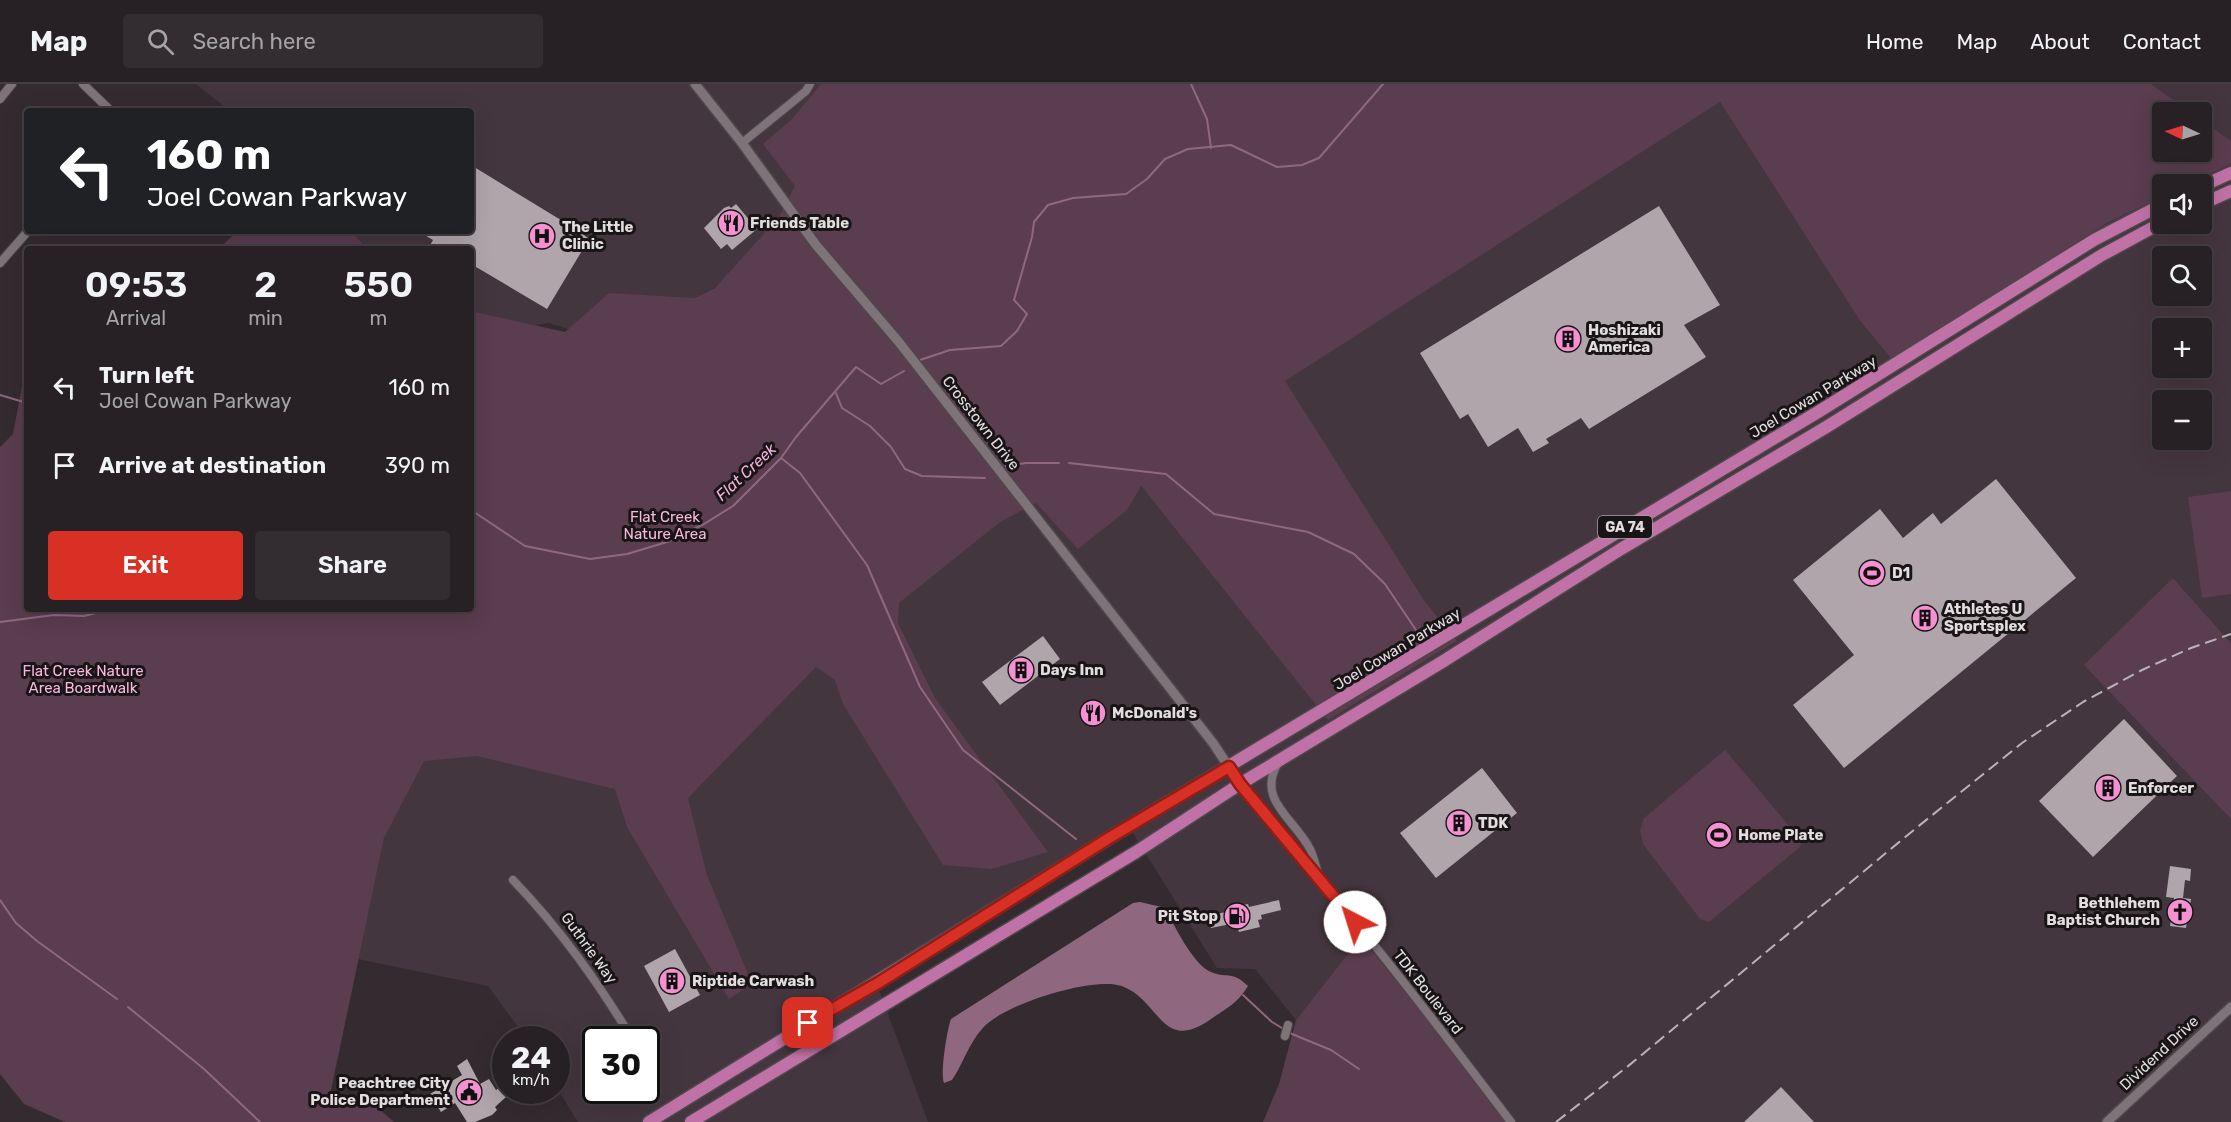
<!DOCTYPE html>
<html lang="en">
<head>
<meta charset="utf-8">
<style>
	body { margin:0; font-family:Rubik,sans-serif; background:#332d31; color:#f1f3f6; height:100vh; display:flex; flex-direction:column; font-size:22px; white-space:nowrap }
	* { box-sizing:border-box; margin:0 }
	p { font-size:20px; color:#a4a3a6 }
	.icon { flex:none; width:33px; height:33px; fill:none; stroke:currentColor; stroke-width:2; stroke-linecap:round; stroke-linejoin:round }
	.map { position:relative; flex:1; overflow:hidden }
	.sheet { position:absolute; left:24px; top:162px; width:450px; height:366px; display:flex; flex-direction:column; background:#272024; border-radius:6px; box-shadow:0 6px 24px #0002,0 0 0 2px #433e41 }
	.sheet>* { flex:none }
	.hud { position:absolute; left:24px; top:24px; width:450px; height:126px; border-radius:6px; box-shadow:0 6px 24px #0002,0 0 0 2px #433e41; background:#202124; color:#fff; overflow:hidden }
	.needle { width:39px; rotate:274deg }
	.fabs { position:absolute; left:2152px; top:18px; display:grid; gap:12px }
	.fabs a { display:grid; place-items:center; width:60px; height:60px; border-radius:6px; background:#272024; box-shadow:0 6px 24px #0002,0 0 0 2px #433e41; font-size:30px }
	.speed { position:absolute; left:492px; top:942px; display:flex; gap:12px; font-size:30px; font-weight:700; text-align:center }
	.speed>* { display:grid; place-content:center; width:78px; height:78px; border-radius:50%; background:#272024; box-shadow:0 6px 24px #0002,0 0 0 2px #433e41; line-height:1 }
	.speed small { font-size:15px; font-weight:400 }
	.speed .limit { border:3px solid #111; border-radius:9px; background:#fff; color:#111 }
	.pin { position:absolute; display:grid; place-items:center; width:51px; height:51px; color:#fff; margin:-26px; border-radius:12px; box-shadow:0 3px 9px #0006 }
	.me { position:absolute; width:66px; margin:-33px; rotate:320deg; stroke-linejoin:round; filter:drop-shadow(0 0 4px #0008) }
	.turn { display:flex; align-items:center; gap:21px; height:126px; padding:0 24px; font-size:27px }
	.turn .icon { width:78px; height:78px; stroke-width:2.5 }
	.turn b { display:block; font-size:42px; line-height:51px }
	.eta { display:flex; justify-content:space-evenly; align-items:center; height:102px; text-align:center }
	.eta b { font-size:36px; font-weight:600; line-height:42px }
	.action { display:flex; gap:12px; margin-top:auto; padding:12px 24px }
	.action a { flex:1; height:69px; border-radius:6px; background:#d93025; color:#fff; font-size:24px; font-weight:600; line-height:69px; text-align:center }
	.action a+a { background:#332d31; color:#f1f3f6 }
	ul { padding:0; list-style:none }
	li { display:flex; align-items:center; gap:18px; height:78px; padding:0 24px }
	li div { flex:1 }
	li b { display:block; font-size:22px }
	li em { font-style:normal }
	header { display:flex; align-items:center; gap:36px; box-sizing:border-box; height:84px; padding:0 30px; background:#272024; border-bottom:2px solid #433e41 }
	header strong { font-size:28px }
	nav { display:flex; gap:33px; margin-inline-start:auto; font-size:21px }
	.search { width:420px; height:54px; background:#332d31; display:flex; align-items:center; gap:15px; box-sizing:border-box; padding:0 21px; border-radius:6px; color:#a4a3a6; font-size:22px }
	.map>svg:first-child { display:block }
	.built { fill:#44363e; fill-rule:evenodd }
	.green { fill:#5a3d4f }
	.water { fill:#8f6880 }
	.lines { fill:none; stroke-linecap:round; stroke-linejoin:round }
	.stream { stroke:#8f6880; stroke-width:2 }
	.building { fill:#b0a5ab }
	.minor-casing { stroke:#4f484c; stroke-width:10 }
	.tertiary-casing { stroke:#4f484c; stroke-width:12 }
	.primary-casing { stroke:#4f484c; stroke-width:15 }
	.minor { stroke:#7d7379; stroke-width:8 }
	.tertiary { stroke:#7d7379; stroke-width:9 }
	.primary { stroke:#c072a6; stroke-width:12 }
	.rail { stroke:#bab3b7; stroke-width:2; stroke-dasharray:12 6; stroke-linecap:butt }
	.route-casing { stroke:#8d1f18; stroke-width:15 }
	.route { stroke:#d93025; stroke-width:10 }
	.labels { text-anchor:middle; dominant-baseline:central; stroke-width:6; stroke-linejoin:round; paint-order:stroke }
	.shield { fill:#191517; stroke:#a6a1a4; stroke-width:1.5 }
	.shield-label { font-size:14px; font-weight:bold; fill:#e3dde0 }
	.poi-label { font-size:15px; font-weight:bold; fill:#e3dde0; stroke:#191517; text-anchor:start }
	.street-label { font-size:15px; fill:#e3dde0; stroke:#191517 }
	.park-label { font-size:15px; fill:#fab9e1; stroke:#191517 }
	.water-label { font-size:16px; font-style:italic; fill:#f2b1d8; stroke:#191517 }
</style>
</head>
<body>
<header>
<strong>Map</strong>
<div class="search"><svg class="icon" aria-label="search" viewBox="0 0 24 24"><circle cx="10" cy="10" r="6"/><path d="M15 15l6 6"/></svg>Search here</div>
<nav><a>Home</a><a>Map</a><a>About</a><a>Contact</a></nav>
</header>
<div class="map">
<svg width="2231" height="1038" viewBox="0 0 2231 1038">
	<rect width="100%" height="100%" fill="#342b30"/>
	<g class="built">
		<polygon points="196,0 859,0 817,154 605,257 549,239 534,241 512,237 471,227 471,165 361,165 348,147 471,147 471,27 230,27"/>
		<polygon points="2151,0 2231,0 2231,57 2202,36 2202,28 2191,28"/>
		<path d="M 1720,18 L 1860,237 L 1892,274 L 2107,139 L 2163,112 L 2163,140 L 2202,140 L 2202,100 L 2188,100 L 2231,80 L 2231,559 L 2173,494 L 2202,703 L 2231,735 L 2231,1038 L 1510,1038 L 1361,853 L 1296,936 L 1255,885 L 1217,884 L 1131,746 L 878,903 L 928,1038 L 578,1038 L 557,1004 L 556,956 L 527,955 L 488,902 L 358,875 L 384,754 L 399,653 L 865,513 L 1100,351 L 1328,635 L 1457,557 L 1424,516 L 1284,297 ZM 2163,172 L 2202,172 L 2202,212 L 2163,212 ZM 2163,244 L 2202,244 L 2202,284 L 2163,284 ZM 2163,316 L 2202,316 L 2202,356 L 2163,356 ZM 596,956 L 646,956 L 646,1006 L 596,1006 Z"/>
	</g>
	<g class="green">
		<polygon points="821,0 2151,0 2191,28 2163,28 2163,68 2202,68 2202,36 2231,57 2231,80 2188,100 2163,100 2163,112 2107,139 1892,275 1860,237 1720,18 1285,297 1424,516 1457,557 1328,636 1141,402 1127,426 1078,465 1036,419 1000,438 899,519 898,539 935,614 1048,768 992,785 943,781 843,620 835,596 816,583 688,714 707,791 752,900 729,915 627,743 615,705 477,672 424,677 384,754 330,1011 370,1017 394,1038 65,1038 24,1020 0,990 0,363 13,350 27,276 27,525 471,525 471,227 565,248 609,209 694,214 715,204 779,133 795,102 763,60 791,36"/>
		<polygon points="238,147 351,147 367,165 218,165"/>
		<polygon points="2231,407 2231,510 2202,514 2188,413"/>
		<polygon points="2173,494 2231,559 2231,735 2084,581"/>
		<polygon points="1725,666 1802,757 1800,763 1709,838 1700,835 1643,760 1640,746 1644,734"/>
		<polygon points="1361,853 1510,1038 1263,1038 1279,1000 1296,936"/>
	</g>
	<path class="water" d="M 1140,818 L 1166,824 C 1173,841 1193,879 1209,887 C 1227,896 1230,885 1248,902 C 1236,921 1228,923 1211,935 C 1161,970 1161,917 1122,902 C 1092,892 1001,921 982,945 C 969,959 963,980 952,996 L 944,999 C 940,989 947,946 951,935 L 1133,819 Z"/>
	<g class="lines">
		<g class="stream">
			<polyline points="1191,0 1207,35 1211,64"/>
			<polyline points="920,276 950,266 1001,262 1017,247 1027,230 1014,216 1032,153 1034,138 1048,121 1073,114 1126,110 1147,95 1165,75 1188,65 1231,61 1277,83 1302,81 1319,74 1383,0"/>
			<polyline points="836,309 842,324 870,342 891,363 905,385 922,392 985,394"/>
			<polyline points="0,311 27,319"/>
			<polyline points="781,374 800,389 867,481 920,603 963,666 1076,755"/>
			<polyline points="1069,379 1166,390 1214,430 1308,448 1354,470 1385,500 1420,552"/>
			<polyline points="1006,382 1026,379 1059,379"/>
			<polyline points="471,426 525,462 590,475 627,470 667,458 704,440 733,422 781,374 796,353 856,283 881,300 904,287"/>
			<polyline points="0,538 54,531 84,532 111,525"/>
			<polyline points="0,816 16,839 37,857 117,915"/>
			<polyline points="1243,911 1272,938 1292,950 1331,966 1359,985"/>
			<polyline points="128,923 204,985 260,1038"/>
		</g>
	</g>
	<g class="building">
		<polygon points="471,81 569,141 573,135 581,141 578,146 589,155 547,225 471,180 471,165 428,165 433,156 418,147 471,147"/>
		<polygon points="736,120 757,145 732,166 727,160 721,165 704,144 724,124 729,122 731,124"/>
		<polygon points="1659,122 1720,221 1684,241 1706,273 1589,345 1581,334 1546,355 1549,359 1533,368 1518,344 1488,363 1468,330 1460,335 1420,269"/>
		<polygon points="1996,395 2076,494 1844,684 1793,621 1854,571 1793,496 1880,425 1903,454 1933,429 1941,440"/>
		<polygon points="1043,552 1060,575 1000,621 982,598"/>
		<polygon points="2124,635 2177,692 2093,773 2039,717"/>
		<polygon points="1482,684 1517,729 1436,794 1400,749"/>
		<polygon points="2170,782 2191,785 2190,797 2185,796 2183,814 2191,815 2186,844 2170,842 2174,814 2166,813"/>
		<polygon points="1279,816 1281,826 1261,831 1262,835 1258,836 1260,843 1239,848 1237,841 1232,842 1231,840 1211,844 1208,832 1239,825 1239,822 1248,820 1249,823"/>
		<polygon points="675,865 700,911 669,928 644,882"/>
		<polygon points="467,975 480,1000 489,995 496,1006 500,1003 506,1013 495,1023 497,1026 492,1031 475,1038 467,1038 455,1019 441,1028 430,1010 462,991 457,982"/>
		<polygon points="1781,1003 1814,1038 1744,1038"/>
	</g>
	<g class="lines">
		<defs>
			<g id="minor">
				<polyline points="83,0 111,27"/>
				<polyline points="0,15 12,0"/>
				<polyline points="742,59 806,7 810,0"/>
				<polyline points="0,179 28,147"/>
				<path d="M 1278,679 C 1256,716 1294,734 1310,765 C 1314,773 1316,784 1319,792"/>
				<path d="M 1240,700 C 1335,808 1424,923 1511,1038"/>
				<path d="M 513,796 C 561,846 597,897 633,956"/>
				<polyline points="1285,952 1288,941"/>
				<polyline points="646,978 652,987"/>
			</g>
			<g id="tertiary">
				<polyline points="695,0 742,59 816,161 898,257 1213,659 1240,700"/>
				<polyline points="2107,1038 2231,923"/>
			</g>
			<g id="primary">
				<polyline points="2202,102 2231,89"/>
				<polyline points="2202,120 2231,107"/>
				<polyline points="649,1038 1109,754 1818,328 2094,156 2163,120"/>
				<polyline points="691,1038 1136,768 1240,700 1442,578 1621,465 1828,342 2102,171 2163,138"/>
			</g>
		</defs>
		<use href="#minor" class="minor-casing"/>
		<use href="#tertiary" class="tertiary-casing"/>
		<use href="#primary" class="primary-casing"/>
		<use href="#minor" class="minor"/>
		<use href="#tertiary" class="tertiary"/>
		<use href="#primary" class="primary"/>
		<polyline class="rail" points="1556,1038 1627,983 1915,745 2022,659 2083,618 2142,586 2191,564 2231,550"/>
	</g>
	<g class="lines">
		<defs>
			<polyline id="route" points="808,939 878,899 1109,754 1229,683 1240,700 1355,838"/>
		</defs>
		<use href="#route" class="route-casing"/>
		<use href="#route" class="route"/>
	</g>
	<defs>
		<symbol id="restaurant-disc" viewBox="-11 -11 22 22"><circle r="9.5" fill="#f590d1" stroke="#191517"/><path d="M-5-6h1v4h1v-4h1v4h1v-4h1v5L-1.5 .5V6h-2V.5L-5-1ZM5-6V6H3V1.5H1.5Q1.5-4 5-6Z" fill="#111"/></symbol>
		<symbol id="hospital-disc" viewBox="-11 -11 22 22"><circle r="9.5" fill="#f590d1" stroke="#191517"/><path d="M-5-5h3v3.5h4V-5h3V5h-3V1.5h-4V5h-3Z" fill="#111"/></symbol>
		<symbol id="building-disc" viewBox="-11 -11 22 22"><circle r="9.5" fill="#f590d1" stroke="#191517"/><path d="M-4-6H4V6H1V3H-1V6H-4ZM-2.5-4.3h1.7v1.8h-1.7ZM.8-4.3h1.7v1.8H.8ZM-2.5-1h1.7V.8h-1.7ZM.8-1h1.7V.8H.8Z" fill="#111"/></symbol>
		<symbol id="stadium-disc" viewBox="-11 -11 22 22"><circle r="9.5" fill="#f590d1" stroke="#191517"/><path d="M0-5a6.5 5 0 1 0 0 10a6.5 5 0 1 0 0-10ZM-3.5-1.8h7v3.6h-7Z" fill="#111"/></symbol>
		<symbol id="church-disc" viewBox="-11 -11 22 22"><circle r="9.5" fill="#f590d1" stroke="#191517"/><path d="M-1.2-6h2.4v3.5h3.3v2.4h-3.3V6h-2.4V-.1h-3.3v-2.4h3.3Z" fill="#111"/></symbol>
		<symbol id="fuel-disc" viewBox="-11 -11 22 22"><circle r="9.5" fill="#f590d1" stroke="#191517"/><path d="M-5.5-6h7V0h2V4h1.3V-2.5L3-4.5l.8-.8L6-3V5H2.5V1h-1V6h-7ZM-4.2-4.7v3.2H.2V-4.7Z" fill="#111"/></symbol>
		<symbol id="civic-disc" viewBox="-11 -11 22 22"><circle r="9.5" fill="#f590d1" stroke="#191517"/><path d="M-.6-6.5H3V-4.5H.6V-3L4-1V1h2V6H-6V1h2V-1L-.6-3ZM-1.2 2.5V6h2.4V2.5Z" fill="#111"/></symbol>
	</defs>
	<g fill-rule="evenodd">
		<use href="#restaurant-disc" x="716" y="124" width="30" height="30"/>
		<use href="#hospital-disc" x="527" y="137" width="30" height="30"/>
		<use href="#building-disc" x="1553" y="240" width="30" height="30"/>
		<use href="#stadium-disc" x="1857" y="474" width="30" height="30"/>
		<use href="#building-disc" x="1910" y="519" width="30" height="30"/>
		<use href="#building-disc" x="1006" y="571" width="30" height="30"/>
		<use href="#restaurant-disc" x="1078" y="614" width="30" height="30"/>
		<use href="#building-disc" x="2093" y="689" width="30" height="30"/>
		<use href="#building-disc" x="1444" y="724" width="30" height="30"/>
		<use href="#stadium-disc" x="1704" y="736" width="30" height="30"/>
		<use href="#church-disc" x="2165" y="813" width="30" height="30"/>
		<use href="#fuel-disc" x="1222" y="817" width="30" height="30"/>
		<use href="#building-disc" x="657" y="882" width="30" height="30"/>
		<use href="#civic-disc" x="454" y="993" width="30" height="30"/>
	</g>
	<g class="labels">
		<rect class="shield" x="1598" y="432" width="54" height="22" rx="4.5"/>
		<g class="shield-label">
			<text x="1625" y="443">GA 74</text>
		</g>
		<g class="poi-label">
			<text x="750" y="139">Friends Table</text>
			<text x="562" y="143">The Little<tspan x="562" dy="17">Clinic</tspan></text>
			<text x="1588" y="246">Hoshizaki<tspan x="1588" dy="17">America</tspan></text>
			<text x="1892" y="489">D1</text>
			<text x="1944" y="525">Athletes U<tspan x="1944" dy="17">Sportsplex</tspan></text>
			<text x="1040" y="586">Days Inn</text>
			<text x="1112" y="629">McDonald's</text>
			<text x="2128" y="704">Enforcer</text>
			<text x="1478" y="739">TDK</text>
			<text x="1738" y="751">Home Plate</text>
			<text x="2160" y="819" text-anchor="end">Bethlehem<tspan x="2160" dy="17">Baptist Church</tspan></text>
			<text x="1218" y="832" text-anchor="end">Pit Stop</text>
			<text x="692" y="897">Riptide Carwash</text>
			<text x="450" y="999" text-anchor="end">Peachtree City<tspan x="450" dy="17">Police Department</tspan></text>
		</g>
		<g class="street-label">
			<text transform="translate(1813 313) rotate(-31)">Joel Cowan Parkway</text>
			<text transform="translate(981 339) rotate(52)">Crosstown Drive</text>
			<text transform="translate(1397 565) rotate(-31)">Joel Cowan Parkway</text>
			<text transform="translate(589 864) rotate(54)">Guthrie Way</text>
			<text transform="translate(1428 908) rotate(52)">TDK Boulevard</text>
			<text transform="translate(2159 969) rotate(-43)">Dividend Drive</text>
		</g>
		<g class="park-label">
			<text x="665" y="433">Flat Creek<tspan x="665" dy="17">Nature Area</tspan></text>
			<text x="83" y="587">Flat Creek Nature<tspan x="83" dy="17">Area Boardwalk</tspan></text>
		</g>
		<g class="water-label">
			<text transform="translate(746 388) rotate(-43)">Flat Creek</text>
		</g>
	</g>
</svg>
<div class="fabs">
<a><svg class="needle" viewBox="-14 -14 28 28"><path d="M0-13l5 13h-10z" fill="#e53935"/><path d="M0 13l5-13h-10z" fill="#a4a3a6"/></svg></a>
<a><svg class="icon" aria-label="sound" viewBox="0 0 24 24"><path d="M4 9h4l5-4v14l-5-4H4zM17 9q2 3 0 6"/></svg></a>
<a><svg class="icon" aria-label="search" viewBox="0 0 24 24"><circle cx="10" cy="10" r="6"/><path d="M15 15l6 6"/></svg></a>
<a>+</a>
<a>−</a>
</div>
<div class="speed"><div>24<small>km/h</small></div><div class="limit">30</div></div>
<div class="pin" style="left:808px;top:939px;background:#d93025"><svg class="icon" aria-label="arrive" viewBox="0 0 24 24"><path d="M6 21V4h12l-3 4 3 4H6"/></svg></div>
<svg class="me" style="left:1355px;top:838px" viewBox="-20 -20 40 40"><circle r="19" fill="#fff"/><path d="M0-13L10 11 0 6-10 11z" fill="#d93025"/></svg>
<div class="hud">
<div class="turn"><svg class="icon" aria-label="left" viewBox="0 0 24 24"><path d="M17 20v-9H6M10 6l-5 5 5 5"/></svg><div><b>160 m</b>Joel Cowan Parkway</div></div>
</div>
<section class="sheet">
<div class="eta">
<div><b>09:53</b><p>Arrival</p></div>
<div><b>2</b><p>min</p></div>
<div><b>550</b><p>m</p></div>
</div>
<ul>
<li><svg class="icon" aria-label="left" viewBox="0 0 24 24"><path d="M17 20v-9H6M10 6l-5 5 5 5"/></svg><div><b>Turn left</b><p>Joel Cowan Parkway</p></div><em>160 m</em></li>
<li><svg class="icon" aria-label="arrive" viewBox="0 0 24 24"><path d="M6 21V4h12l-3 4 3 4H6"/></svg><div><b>Arrive at destination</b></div><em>390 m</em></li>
</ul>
<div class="action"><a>Exit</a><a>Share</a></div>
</section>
</div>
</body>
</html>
